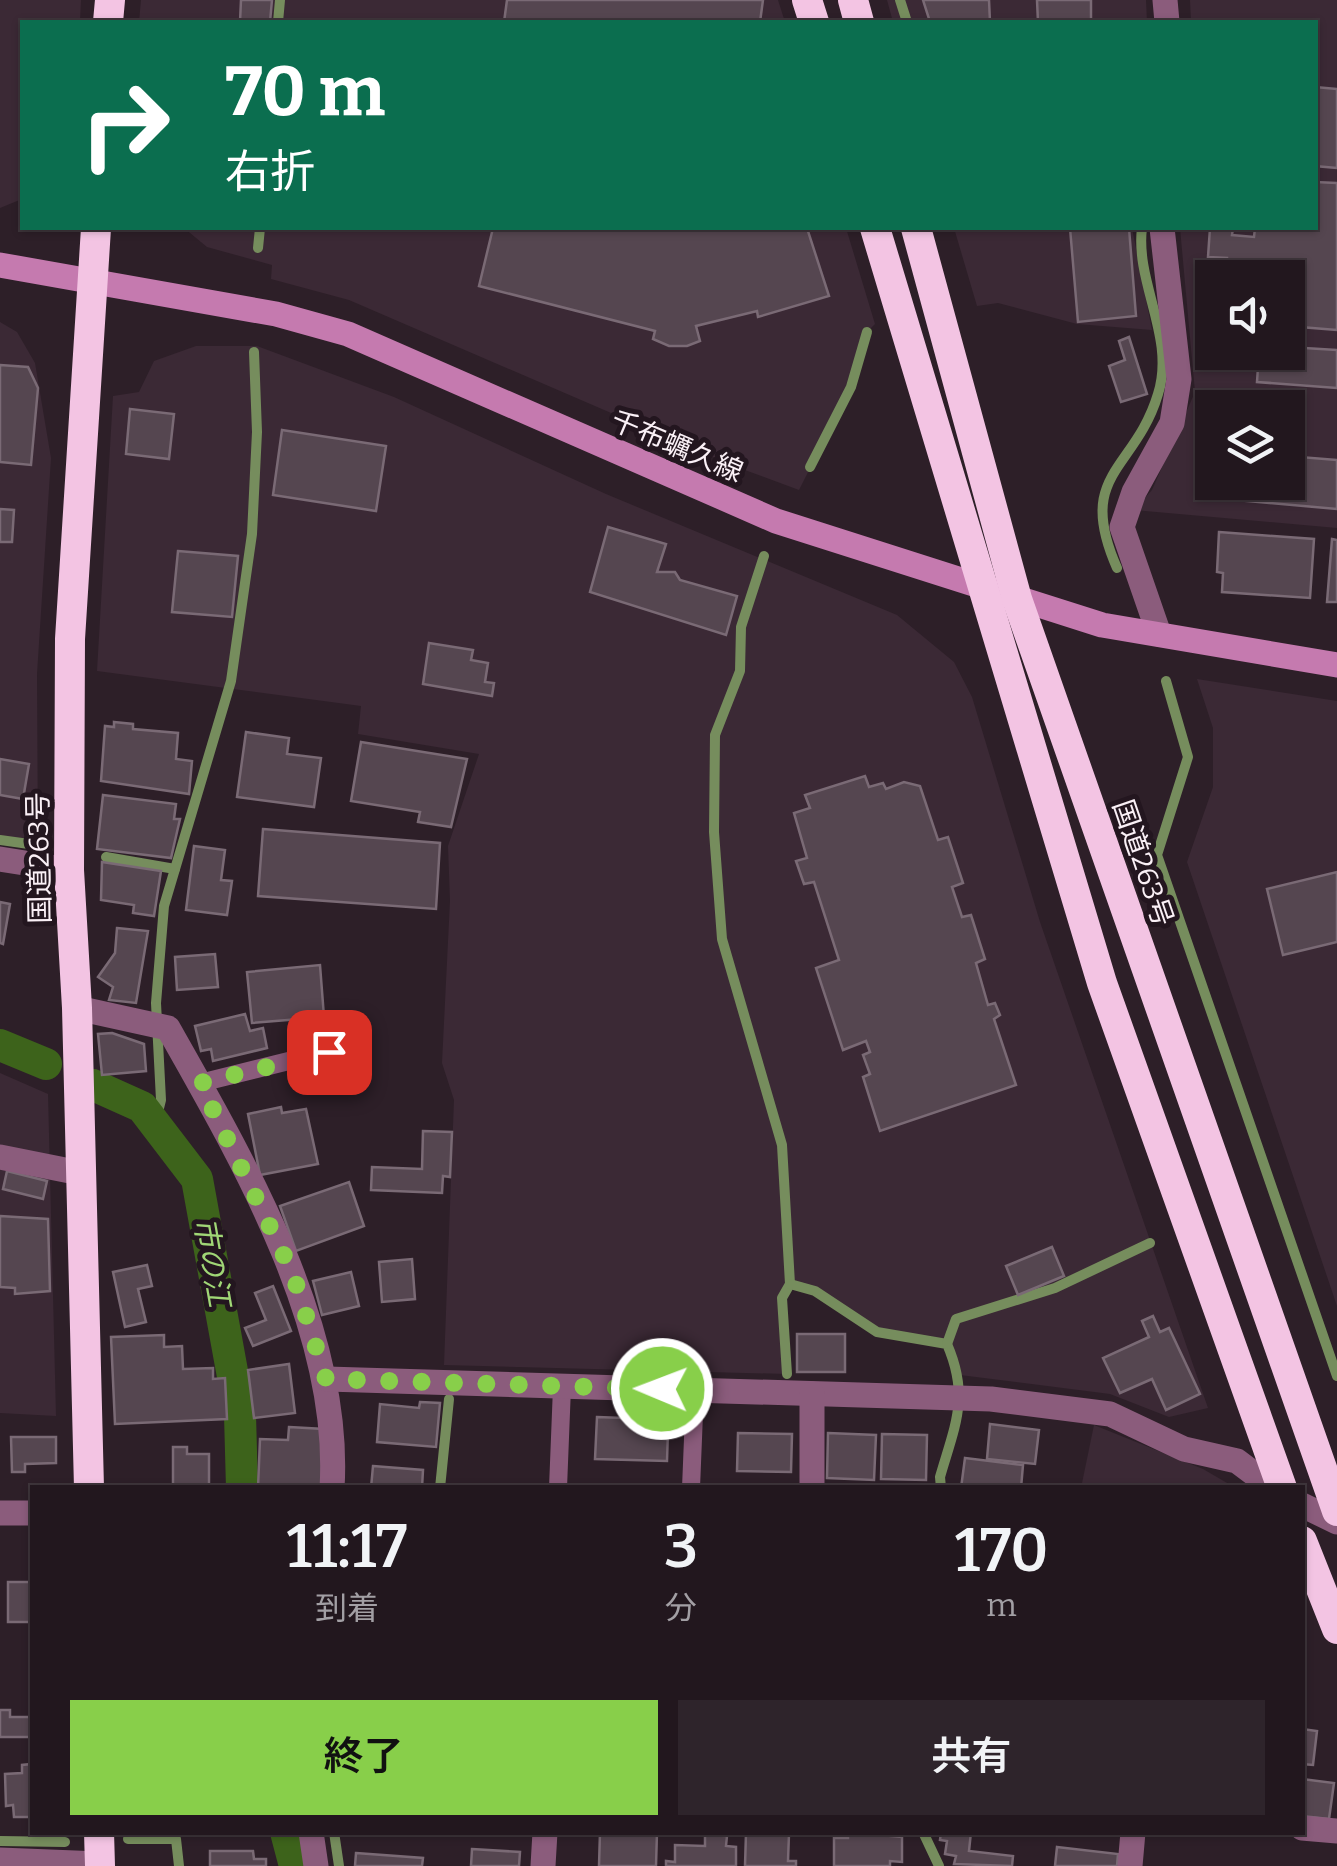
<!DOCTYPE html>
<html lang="ja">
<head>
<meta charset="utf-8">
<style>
	body { margin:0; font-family:Bitter,"Noto Sans JP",serif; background:#2e242b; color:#f1f3f6; height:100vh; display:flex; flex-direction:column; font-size:38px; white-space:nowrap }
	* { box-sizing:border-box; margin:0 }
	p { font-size:32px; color:#a29fa4 }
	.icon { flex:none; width:55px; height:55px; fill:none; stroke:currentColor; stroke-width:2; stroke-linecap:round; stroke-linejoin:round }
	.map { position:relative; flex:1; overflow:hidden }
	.side { position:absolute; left:30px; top:1485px; width:1275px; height:350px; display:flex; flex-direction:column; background:#22171e; border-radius:0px; box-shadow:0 2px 8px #0004,0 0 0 2px #3f363c }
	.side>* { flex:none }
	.top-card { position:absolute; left:20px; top:20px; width:1298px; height:210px; border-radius:0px; box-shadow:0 2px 8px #0004,0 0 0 2px #3f363c; background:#0b6e4f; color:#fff; overflow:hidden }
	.controls { position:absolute; left:1195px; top:260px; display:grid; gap:20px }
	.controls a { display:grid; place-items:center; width:110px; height:110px; border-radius:0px; background:#22171e; box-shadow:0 2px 8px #0004,0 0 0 2px #3f363c; font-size:50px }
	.pin { position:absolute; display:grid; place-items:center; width:85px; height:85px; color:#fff; margin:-42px; border-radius:20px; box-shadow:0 5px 15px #0006 }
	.me { position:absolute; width:110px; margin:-55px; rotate:271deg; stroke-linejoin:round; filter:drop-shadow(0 0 8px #0008) }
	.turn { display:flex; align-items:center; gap:35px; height:210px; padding:0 40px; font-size:45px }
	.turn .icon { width:130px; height:130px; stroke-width:2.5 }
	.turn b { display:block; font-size:70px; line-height:85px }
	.eta { display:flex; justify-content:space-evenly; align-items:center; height:170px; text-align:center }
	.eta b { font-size:60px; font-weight:600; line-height:70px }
	.cta { display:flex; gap:20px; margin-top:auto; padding:20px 40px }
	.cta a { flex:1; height:115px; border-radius:0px; background:#88cf4a; color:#111; font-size:40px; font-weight:600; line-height:115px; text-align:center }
	.cta a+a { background:#2e242b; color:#f1f3f6 }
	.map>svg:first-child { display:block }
	.built { fill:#3b2935; fill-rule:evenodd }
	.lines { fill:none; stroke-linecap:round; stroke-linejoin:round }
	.stream { stroke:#768d5d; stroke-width:10 }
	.canal { stroke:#3d631b; stroke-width:32 }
	.building { fill:#554650; stroke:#7a6a75; stroke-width:2.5 }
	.lane { stroke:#8b5c7c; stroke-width:18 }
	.street { stroke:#8b5c7c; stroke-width:25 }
	.secondary { stroke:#c57aaf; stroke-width:25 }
	.highway { stroke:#f3c4e3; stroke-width:30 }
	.route { stroke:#88cf4a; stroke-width:18; stroke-dasharray:0 32.4 }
	.labels { text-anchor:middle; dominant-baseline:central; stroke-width:10; stroke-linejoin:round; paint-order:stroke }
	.street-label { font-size:28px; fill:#faf0f6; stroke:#23161f }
	.water-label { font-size:30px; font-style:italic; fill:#a0d776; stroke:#23161f }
</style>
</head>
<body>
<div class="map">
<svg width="1337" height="1866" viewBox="0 0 1337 1866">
	<rect width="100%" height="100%" fill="#2d1f28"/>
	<g class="built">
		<polygon points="0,0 81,0 80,22 22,22 22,199 0,208"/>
		<polygon points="141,0 778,0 785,22 139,22"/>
		<polygon points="887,0 1146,0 1147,22 893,22"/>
		<path d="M 1190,0 L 1337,0 L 1337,528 L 1134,510 L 1152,490 L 1195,392 L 1180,228 L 1315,228 L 1315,22 L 1191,22 ZM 1212,278 L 1288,278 L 1288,352 L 1212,352 ZM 1212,408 L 1288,408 L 1288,482 L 1212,482 Z"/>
		<polygon points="184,228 846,228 875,324 867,332 851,387 799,490 734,466 349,300 271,279 272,265 207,247"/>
		<polygon points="954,228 1132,228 1152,330 1077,324 998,303 977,306"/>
		<polygon points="0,322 17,332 35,363 51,458 37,674 38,849 0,843"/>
		<polygon points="196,346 257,346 394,397 606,494 897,615 954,662 972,697 1040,922 1208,1408 1169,1417 1110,1394 960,1375 947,1344 877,1332 815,1291 790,1284 782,1298 787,1374 444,1365 454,1100 442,1063 450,901 448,846 479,754 358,734 361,706 97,671 113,396 139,392 154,361"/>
		<polygon points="1197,679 1337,701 1337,1306 1187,862 1213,787 1213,728"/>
		<polygon points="0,1073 48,1094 56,1416 0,1413"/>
		<polygon points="1094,1425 1203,1469 1234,1487 1081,1488"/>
	</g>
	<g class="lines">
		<g class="stream">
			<polyline points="900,0 907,22"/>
			<polyline points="278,22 280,0"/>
			<polyline points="258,248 260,228"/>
			<polyline points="810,467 851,387 867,332"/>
			<polyline points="764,556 741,627 740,671 715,735 714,832 722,939 782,1145 790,1284 782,1298 787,1374"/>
			<path d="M 1117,568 C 1075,473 1135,471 1158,394 C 1176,338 1135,283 1142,228"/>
			<polyline points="1166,681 1188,757 1157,855 1337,1376"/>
			<polyline points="0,840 29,844"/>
			<polyline points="106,857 175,869"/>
			<polyline points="155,1124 161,1100 156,1003 164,906 231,681 252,534 257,432 254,352"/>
			<path d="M 790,1284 L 815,1291 L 877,1332 L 947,1344 C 970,1397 955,1425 940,1477 L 941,1488"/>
			<polyline points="947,1344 956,1319 1055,1288 1150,1243"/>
			<polyline points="440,1488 449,1399"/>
			<polyline points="334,1832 339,1866"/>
			<polyline points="923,1832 939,1866"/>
			<polyline points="128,1839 176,1839 179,1866"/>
			<polyline points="0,1841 65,1842"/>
		</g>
		<g class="canal">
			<polyline points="0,1045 46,1064"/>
			<polyline points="93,1085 142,1107 197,1179 240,1415 242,1488"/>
			<polyline points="286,1832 295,1866"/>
		</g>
	</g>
	<g class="building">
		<polygon points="241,0 272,0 270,22 240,22"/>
		<polygon points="507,0 763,0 760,22 504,22"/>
		<polygon points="923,0 989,0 990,22 930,22"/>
		<polygon points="1037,0 1091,0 1091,22 1038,22"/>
		<polygon points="1315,87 1337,89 1337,168 1315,166"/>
		<polygon points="1315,182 1337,183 1337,330 1288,326 1288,278 1226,278 1227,258 1208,257 1210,228 1233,228 1232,235 1254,237 1255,228 1315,228"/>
		<polygon points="493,228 807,228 829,296 758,317 757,311 696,326 700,341 687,346 669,346 653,339 655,331 479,286"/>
		<polygon points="1070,228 1129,228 1136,316 1078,322"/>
		<polygon points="1129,337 1147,394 1121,402 1109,366 1125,360 1119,341"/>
		<polygon points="1288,347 1337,350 1337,388 1257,382 1259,352 1288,352"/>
		<polygon points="0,365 28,367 38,388 31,465 0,462"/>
		<polygon points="130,409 174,414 169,459 126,454"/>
		<polygon points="282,430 386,446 376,511 273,495"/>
		<polygon points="1209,443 1212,482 1288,482 1288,456 1337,460 1337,509 1204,497"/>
		<polygon points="0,509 14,510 12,542 0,542"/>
		<polygon points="608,527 666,544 657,572 675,572 680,580 737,596 726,635 590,592"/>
		<polygon points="1219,532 1314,539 1310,598 1222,592 1223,573 1217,572"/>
		<polygon points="1332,539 1337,540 1337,602 1327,602"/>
		<polygon points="178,551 238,556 232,617 172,612"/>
		<polygon points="429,643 473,650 471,660 488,663 485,682 494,683 492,696 423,684"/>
		<polygon points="114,722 133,724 133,729 178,733 176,759 192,761 189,794 101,781 105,726 114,727"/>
		<polygon points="246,732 289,738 287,754 321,758 314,807 237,797"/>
		<polygon points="361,742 467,759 451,827 418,822 420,812 351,801"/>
		<polygon points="0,759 29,764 23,799 0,795"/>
		<polygon points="865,776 869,787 883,783 886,789 904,782 920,786 938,840 948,837 963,883 952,887 962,917 971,915 985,959 976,963 988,1005 995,1003 1000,1015 994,1019 1016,1085 880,1131 863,1077 870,1074 863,1055 870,1052 866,1041 843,1050 816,968 839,960 814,882 804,884 796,861 807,858 794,813 810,808 805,795"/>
		<polygon points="103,795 176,804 174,819 180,819 171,858 97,849"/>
		<polygon points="263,829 440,843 436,909 258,896"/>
		<polygon points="194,846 225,850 221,880 232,881 227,915 186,910"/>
		<polygon points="102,862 161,871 154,916 133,913 134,905 101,900"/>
		<polygon points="1337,872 1337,942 1283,955 1267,889"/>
		<polygon points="0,902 10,904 3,944 0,943"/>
		<polygon points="117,928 148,931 136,1003 109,1000 113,987 98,977 115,953"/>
		<polygon points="215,954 218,987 177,990 175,957"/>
		<polygon points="320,965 324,1017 252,1023 247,972"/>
		<polygon points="245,1014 250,1031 263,1028 267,1048 213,1061 211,1049 201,1051 195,1026"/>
		<polygon points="112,1033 144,1044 146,1071 102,1075 98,1034"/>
		<polygon points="281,1107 282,1113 306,1109 318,1164 260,1175 248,1114"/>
		<polygon points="423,1131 452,1132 450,1177 443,1176 442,1193 371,1190 372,1167 422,1169"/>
		<polygon points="7,1171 47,1181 43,1199 3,1189"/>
		<polygon points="349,1182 364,1226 296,1251 280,1206"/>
		<polygon points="0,1216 48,1219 50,1291 15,1294 15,1288 0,1287"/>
		<polygon points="1052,1247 1064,1276 1018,1295 1006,1266"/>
		<polygon points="412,1259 415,1299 382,1302 379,1262"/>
		<polygon points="147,1265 152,1286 138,1289 146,1322 125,1327 113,1272"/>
		<polygon points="351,1272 359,1306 322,1315 313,1281"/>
		<polygon points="273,1286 291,1331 253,1346 245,1328 266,1320 255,1293"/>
		<polygon points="1153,1316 1160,1332 1169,1328 1200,1394 1166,1410 1152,1379 1120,1393 1103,1358 1149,1337 1142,1321"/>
		<rect x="797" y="1334" width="48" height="38"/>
		<polygon points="164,1335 164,1347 182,1346 183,1369 213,1368 213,1379 225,1378 227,1419 115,1424 111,1337"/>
		<polygon points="289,1364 295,1413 254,1418 248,1370"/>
		<polygon points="420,1402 440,1403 436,1447 377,1442 380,1404 419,1408"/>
		<polygon points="597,1417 651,1419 651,1430 668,1430 667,1461 595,1459"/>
		<polygon points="990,1424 1039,1430 1035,1464 987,1459"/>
		<polygon points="289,1427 324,1429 322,1488 258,1488 260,1439 288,1440"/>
		<polygon points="738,1433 792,1434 791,1472 737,1471"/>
		<polygon points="828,1433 876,1435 874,1480 827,1478"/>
		<polygon points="882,1434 927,1435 926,1480 881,1479"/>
		<polygon points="11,1437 56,1437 56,1463 25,1464 25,1472 12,1472"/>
		<polygon points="173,1447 187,1447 187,1454 209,1454 209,1488 173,1488"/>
		<polygon points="965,1458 1023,1465 1021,1488 961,1488"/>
		<polygon points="373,1466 423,1470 422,1488 371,1488"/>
		<rect x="8" y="1582" width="24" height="40"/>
		<polygon points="0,1710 10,1710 10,1717 32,1717 32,1737 0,1737"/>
		<polygon points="1302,1729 1317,1731 1313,1765 1302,1764"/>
		<polygon points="32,1764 32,1817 14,1817 13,1805 6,1806 5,1774 22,1773 22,1765"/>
		<polygon points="1302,1779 1334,1783 1329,1819 1302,1816"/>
		<polygon points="600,1832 657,1832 656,1866 599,1866"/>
		<polygon points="848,1832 902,1837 902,1862 890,1861 890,1866 834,1866 834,1838 848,1838"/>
		<polygon points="941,1832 971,1832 969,1851 1013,1856 1012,1866 954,1864 956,1856 945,1854 947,1841 940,1840"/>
		<polygon points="746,1833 789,1834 788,1861 796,1861 796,1866 745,1866"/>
		<polygon points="705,1835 727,1836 726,1846 736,1847 736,1866 666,1866 666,1861 675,1862 675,1845 705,1846"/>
		<polygon points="1057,1847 1118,1854 1117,1866 1055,1866"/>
		<polygon points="472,1849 520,1852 519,1866 471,1866"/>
		<polygon points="210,1851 253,1851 254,1859 266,1859 266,1866 210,1866"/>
		<polygon points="356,1853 423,1858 422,1866 355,1866"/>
	</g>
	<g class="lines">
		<g class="lane">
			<polyline points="200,1083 329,1051"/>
			<polyline points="558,1488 562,1387"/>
			<polyline points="691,1488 695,1389"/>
		</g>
		<g class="street">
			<polyline points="1165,0 1167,22"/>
			<polyline points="1159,634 1122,527 1134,492 1172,423 1179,379 1162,228"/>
			<polyline points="0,859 69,870"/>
			<path d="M 77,1008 L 168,1028 C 244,1162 342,1330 332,1488"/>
			<polyline points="0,1157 80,1173"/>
			<polyline points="327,1379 991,1399 1110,1414 1184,1449 1237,1461 1273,1488"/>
			<polyline points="812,1488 812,1394"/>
			<polyline points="1302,1505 1337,1522"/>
			<polyline points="0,1513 32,1513"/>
			<polyline points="1302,1828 1337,1831"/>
			<polyline points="311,1832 316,1866"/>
			<polyline points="0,1860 100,1864"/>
			<polyline points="543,1866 545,1832"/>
			<polyline points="1130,1866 1133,1832"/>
		</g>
		<polyline class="secondary" points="0,265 276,314 348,334 776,521 1102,625 1337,665"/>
		<g class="highway">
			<polyline points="807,0 814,22"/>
			<polyline points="853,0 859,22"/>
			<polyline points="108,22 110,0"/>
			<polyline points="875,228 1102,983 1282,1488"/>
			<polyline points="916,228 1017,599 1337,1511"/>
			<polyline points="89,1488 77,1008 69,870 70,639 96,228"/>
			<polyline points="1302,1541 1337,1629"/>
			<polyline points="99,1832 100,1866"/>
		</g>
	</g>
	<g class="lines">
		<polyline class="route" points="329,1052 200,1083 293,1274 326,1379 662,1389"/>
	</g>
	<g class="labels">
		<g class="street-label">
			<text transform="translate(677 446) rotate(23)">千布蠣久線</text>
			<text transform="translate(39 858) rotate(-91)">国道263号</text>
			<text transform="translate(1143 863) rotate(71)">国道263号</text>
		</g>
		<g class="water-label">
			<text transform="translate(212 1262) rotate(80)">市の江</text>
		</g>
	</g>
</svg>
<div class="controls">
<a><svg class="icon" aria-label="sound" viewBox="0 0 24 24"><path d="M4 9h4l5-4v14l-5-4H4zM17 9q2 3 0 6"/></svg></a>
<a><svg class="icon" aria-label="layers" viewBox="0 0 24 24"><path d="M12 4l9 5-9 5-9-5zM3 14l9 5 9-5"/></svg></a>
</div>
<div class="pin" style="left:329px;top:1052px;background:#d93025"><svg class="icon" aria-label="arrive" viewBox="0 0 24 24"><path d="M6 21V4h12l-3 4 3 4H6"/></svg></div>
<svg class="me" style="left:662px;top:1389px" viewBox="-20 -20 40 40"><circle r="17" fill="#88cf4a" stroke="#fff" stroke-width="3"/><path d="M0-11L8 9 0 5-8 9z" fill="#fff"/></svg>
<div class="top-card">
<div class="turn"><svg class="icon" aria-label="right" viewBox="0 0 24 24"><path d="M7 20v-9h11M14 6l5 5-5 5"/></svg><div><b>70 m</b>右折</div></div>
</div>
<section class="side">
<div class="eta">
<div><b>11:17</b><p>到着</p></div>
<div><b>3</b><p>分</p></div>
<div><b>170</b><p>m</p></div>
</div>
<div class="cta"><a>終了</a><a>共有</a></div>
</section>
</div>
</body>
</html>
